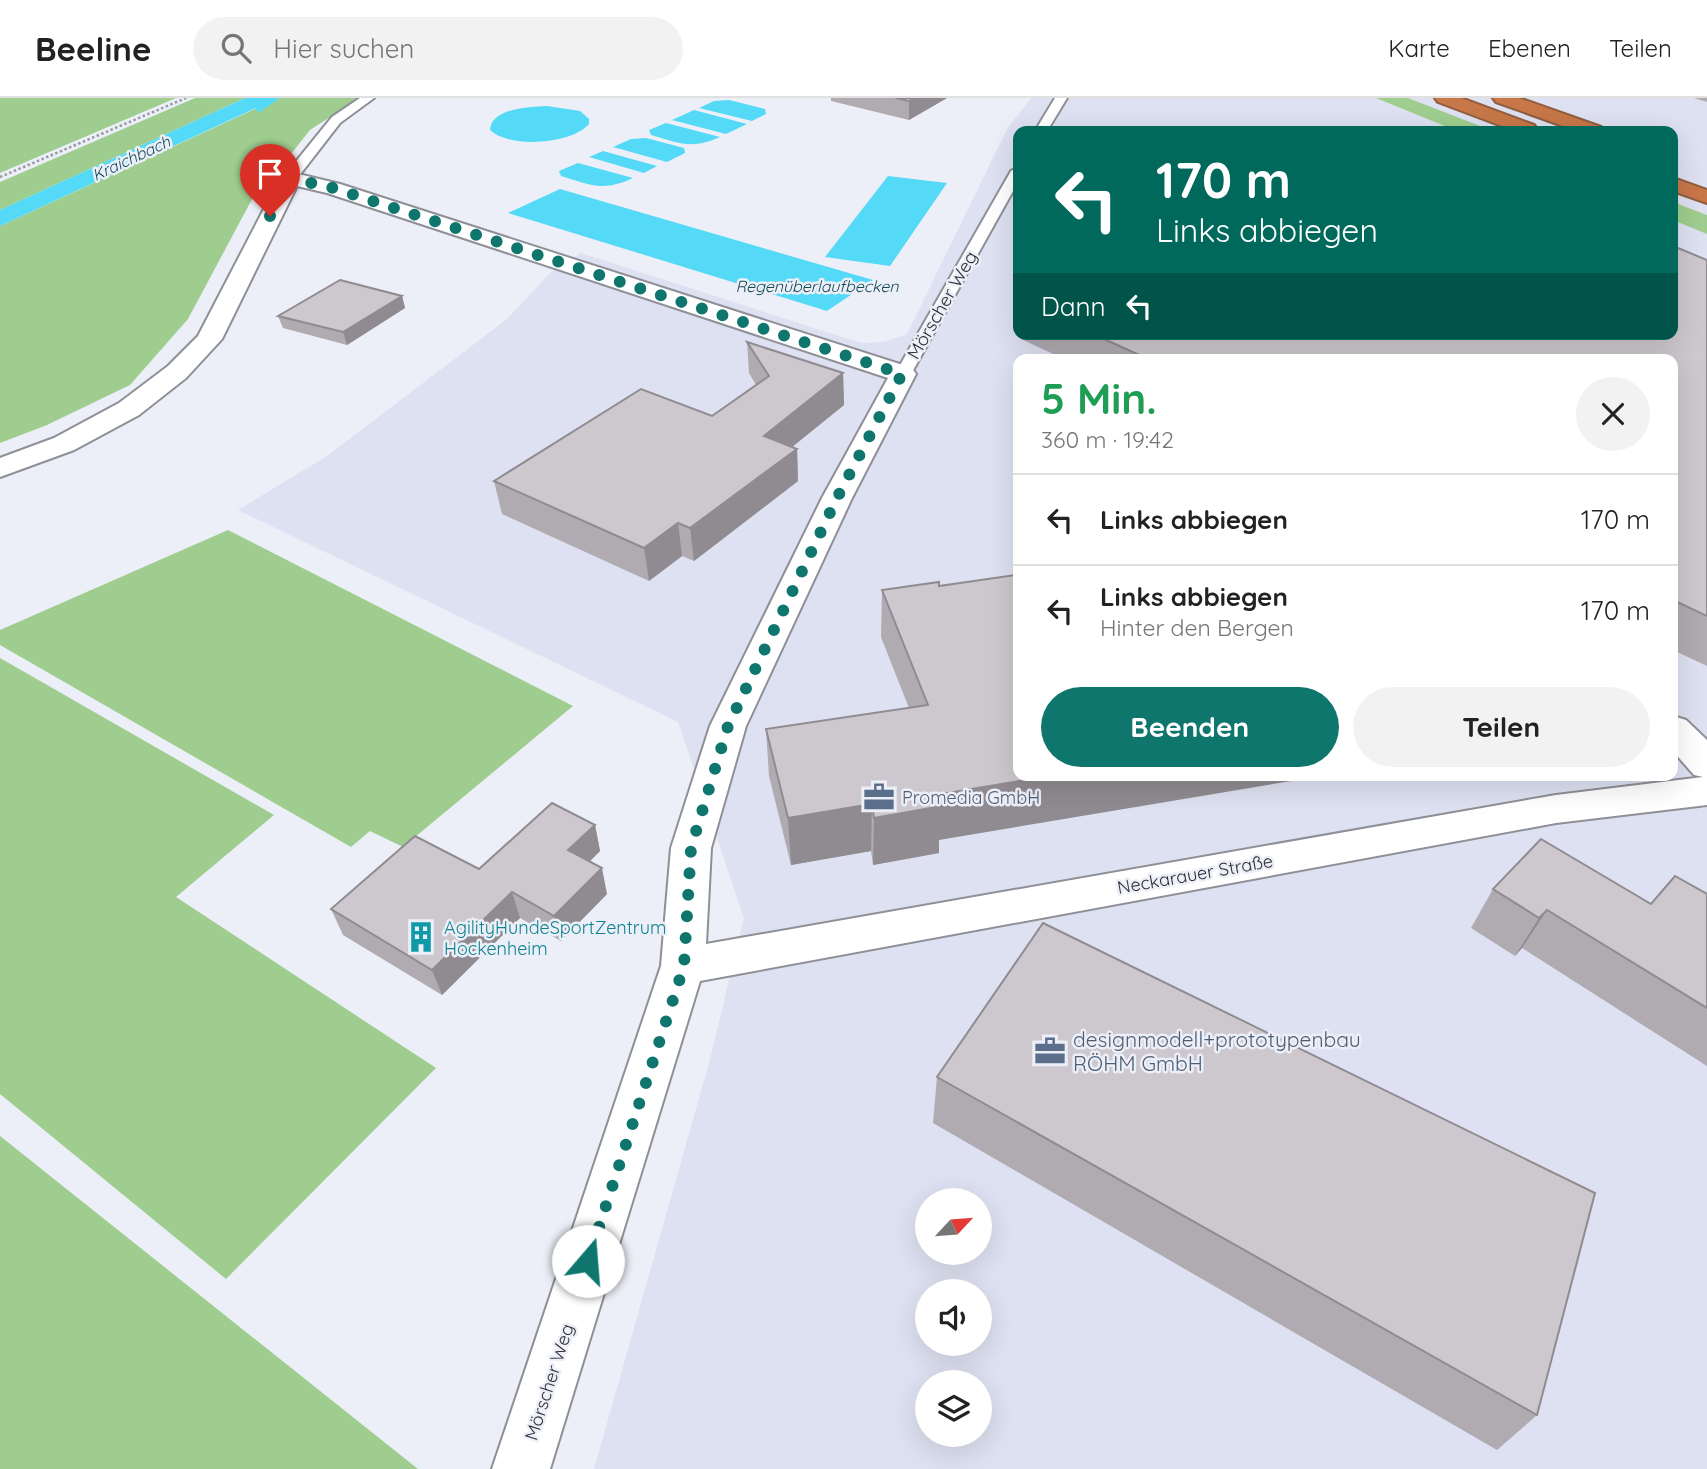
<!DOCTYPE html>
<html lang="de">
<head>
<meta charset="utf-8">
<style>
	body { margin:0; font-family:Quicksand,sans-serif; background:#f2f2f2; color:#222; height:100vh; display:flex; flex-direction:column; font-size:26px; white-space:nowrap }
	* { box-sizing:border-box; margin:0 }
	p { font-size:23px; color:#767676 }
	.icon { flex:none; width:38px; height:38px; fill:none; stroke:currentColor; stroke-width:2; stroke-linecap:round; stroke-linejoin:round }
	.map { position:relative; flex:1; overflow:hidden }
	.panel { position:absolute; left:1013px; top:256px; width:665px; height:427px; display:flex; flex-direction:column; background:#fff; border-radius:14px; box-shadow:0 7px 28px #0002 }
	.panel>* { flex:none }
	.top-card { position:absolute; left:1013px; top:28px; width:665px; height:214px; border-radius:14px; box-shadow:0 7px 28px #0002; background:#00695c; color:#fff; overflow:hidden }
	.needle { width:46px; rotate:64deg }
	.fabs { position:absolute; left:915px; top:1090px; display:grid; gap:14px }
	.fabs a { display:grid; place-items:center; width:77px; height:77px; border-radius:50%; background:#fff; box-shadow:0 7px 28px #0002; font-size:35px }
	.pin { position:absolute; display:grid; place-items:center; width:60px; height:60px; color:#fff; margin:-72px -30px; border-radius:50% 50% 50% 0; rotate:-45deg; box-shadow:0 0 7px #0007 }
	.pin .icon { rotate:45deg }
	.me { position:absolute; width:77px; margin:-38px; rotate:18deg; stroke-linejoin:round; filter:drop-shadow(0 0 5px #0008) }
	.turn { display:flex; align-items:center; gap:24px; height:147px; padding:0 28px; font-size:32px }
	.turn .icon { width:91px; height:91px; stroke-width:2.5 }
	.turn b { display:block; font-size:49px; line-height:60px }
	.then { display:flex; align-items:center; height:66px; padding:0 28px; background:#0003; gap:14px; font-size:26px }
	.round { display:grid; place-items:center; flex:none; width:74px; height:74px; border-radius:37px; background:#f2f2f2 }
	.overview { display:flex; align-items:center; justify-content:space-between; height:119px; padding:0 28px }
	h1 { font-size:42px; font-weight:700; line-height:52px; color:#1e9e55 }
	.action { display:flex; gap:14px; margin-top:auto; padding:14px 28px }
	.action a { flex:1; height:80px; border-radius:42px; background:#0f766e; color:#fff; font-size:28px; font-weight:700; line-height:80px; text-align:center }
	.action a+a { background:#f2f2f2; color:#222 }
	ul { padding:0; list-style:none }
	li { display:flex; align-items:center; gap:21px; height:91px; padding:0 28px; border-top:2px solid #e0e0e0 }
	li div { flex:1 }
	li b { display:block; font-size:26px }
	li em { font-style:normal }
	header { display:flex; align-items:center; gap:42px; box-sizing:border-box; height:98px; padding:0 35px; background:#fff; border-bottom:2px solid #e0e0e0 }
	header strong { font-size:33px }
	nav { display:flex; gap:38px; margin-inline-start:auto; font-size:24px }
	.search { width:490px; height:63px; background:#f2f2f2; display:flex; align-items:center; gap:18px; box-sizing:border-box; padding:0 24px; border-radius:38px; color:#767676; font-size:26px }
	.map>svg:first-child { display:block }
	.built { fill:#dee1f1; fill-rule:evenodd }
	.green { fill:#9fcd8f }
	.water { fill:#54daf6 }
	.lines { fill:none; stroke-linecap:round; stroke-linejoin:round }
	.lane-casing { stroke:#8e8f97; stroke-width:4 }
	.street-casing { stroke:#8e8f97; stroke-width:4 }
	.highway-casing { stroke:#915e40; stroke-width:4 }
	.path { stroke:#989aa0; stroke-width:2.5; stroke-dasharray:2.5 2.5; stroke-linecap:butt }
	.lane { fill:#fff; fill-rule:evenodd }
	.street { fill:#fff; fill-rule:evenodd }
	.highway { fill:#c77748; fill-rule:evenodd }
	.wall { fill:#b0abb1 }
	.shaded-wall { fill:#908b90 }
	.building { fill:#cdc7ce; stroke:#908b90; stroke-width:2 }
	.route { stroke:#0f766e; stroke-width:12; stroke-dasharray:0 21.6 }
	.labels { text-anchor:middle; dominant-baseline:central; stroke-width:5; stroke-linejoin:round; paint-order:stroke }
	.far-water-label { font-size:16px; font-style:italic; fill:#114c57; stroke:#edeff8 }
	.street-label { font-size:18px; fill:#2e2f32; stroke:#edeff8 }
	.service-label { font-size:18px; fill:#4e5e75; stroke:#edeff8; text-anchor:start }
	.culture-label { font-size:18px; fill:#0d838f; stroke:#edeff8; text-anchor:start }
	.near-service-label { font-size:21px; fill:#4e5e75; stroke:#edeff8; text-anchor:start }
</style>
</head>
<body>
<header>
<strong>Beeline</strong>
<div class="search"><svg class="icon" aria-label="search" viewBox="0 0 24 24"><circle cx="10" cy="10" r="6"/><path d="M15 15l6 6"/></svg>Hier suchen</div>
<nav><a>Karte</a><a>Ebenen</a><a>Teilen</a></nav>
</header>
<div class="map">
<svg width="1707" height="1371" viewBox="0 0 1707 1371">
	<rect width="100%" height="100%" fill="#edeff8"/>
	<path class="built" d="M 1031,0 L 1707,0 L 1707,1371 L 594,1371 L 709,965 L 744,820 L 678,624 L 238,412 L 327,358 L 507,221 L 551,174 L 581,155 L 861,245 L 884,244 L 907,236 L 1007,31 ZM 1018,33 L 1673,33 L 1673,236 L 1018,236 ZM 1018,261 L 1673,261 L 1673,677 L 1018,677 ZM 928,1102 L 980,1102 L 980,1155 L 928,1155 ZM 928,1194 L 980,1194 L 980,1246 L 928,1246 ZM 928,1284 L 980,1284 L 980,1337 L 928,1337 Z"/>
	<g class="green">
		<polygon points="0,0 176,0 0,75"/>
		<polygon points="195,0 245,0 0,112 0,84"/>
		<polygon points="280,0 359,0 310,32 283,66 266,75 188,221 130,287 47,327 0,345 0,128 257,10 258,14"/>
		<polygon points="1376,0 1408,0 1493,33 1457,33"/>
		<polygon points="1673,104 1707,117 1707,136 1673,122"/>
		<polygon points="228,432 573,608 403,749 370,733 351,749 0,547 0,532"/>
		<polygon points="0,560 274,717 176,799 436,970 226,1181 0,996"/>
		<polygon points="0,1038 418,1371 0,1371"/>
	</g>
	<g class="water">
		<polygon points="245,0 280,0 258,15 256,10 0,128 0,112"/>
		<polygon points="729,2 765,11 766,16 752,23 699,10 714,3"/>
		<path d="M 547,8 L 580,13 L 589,21 L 589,26 C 572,46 510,51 490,32 C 491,10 530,9 547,8 Z"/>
		<polygon points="694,12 747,26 726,36 672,22"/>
		<path d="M 666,25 L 720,39 C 692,52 679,45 651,37 L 649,32 Z"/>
		<polygon points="646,40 684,50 685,55 667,64 613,49 631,41"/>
		<polygon points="603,53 657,68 644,75 589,59"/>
		<path d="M 578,65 L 633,80 C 603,94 591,87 561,78 L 559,73 Z"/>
		<polygon points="888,78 947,85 890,168 825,159"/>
		<polygon points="560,91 873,182 827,213 508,115"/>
	</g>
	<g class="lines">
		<defs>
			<g id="lane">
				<polygon points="360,0 374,0 340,25 295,83 285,83 285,77 332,19"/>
				<polygon points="1055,0 1067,0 1047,33 1035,33"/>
				<polygon points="1018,69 1018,84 911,276 903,281 897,280 895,276 1011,73"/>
			</g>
			<polygon id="street" points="290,74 340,86 912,270 916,276 852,400 746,628 711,750 706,846 1556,697 1703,679 1694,677 1673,653 1673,618 1686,622 1707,642 1707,707 1556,725 700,883 550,1371 492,1371 661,868 671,750 710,628 822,400 888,280 327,95 297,88 222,241 186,280 139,317 74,352 0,379 0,360 54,340 119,305 168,268 198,238 280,80 283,76"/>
			<g id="highway">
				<polygon points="1435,0 1461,0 1534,27 1537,31 1515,33 1438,4"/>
				<polygon points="1493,0 1519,0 1601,29 1604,33 1577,33 1496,4"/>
				<polygon points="1673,80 1707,92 1707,105 1673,93"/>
			</g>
		</defs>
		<use href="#lane" class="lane-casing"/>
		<use href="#street" class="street-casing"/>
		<use href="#highway" class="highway-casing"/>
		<polyline class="path" points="0,79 186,0"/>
		<use href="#lane" class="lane"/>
		<use href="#street" class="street"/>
		<use href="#highway" class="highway"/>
	</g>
	<g class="wall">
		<polygon points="831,0 947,0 909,22 831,3"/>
		<polygon points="1694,0 1707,0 1707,4"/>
		<polygon points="1707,162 1707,568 1673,552 1673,261 1064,261 1021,241 1021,236 1673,236"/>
		<polygon points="402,198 405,210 347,247 283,230 278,218"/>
		<polygon points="747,244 843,275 844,307 792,349 797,351 798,383 694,463 682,458 649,483 502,416 494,383 712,318 756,287 749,275"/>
		<polygon points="939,488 939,755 873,767 871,753 791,767 769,678 766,631 909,610 881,539 882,492"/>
		<polygon points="595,727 600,753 589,764 607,796 561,843 520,820 442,897 343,837 331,811 479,771"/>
		<polygon points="1493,791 1651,806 1707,796 1707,968 1522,850 1515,858 1471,830"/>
		<polygon points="937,979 1537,1317 1497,1352 933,1025"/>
	</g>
	<g class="shaded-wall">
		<polygon points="915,0 947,0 909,22 909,3"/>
		<polygon points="402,198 405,210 347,247 343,234"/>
		<polygon points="843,275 844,307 766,370 764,338"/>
		<polygon points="797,351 798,383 694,463 690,430"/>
		<polygon points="678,425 682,458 649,483 644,450"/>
		<polygon points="1055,677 1327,677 939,742 939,755 873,767 874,720 929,698"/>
		<polygon points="872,706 871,753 791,767 788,720"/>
		<polygon points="595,727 600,753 575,778 568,752"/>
		<polygon points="602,770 607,796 561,843 554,818"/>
		<polygon points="512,794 520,820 442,897 432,872"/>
		<polygon points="1547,812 1522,850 1515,858 1539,820"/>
	</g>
	<g class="building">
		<polygon points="896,0 915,0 909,3"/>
		<polygon points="1673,148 1707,162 1707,518 1673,502 1673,261 1148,261 1093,236 1673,236"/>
		<polygon points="340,182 402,198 343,234 278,218"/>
		<polygon points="747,244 843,275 764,338 797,351 690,430 678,425 644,450 494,383 641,291 712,318 769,278"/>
		<polygon points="1015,477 1018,483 1018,677 1055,677 929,698 942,708 874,720 872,706 788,720 766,631 928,607 882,492 939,484 939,488"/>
		<polygon points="552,705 595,727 568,752 602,770 554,818 512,794 432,872 331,811 415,738 479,771"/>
		<polygon points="1541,741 1651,806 1675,778 1707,796 1707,910 1547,812 1539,820 1493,791"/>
		<polygon points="1043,825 1595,1095 1537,1317 937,979"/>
	</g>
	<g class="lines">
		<polyline class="route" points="270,118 290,80 333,90 902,276 837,400 728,628 691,750 684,868 588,1163"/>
	</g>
	<defs>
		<symbol id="office-bare" viewBox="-9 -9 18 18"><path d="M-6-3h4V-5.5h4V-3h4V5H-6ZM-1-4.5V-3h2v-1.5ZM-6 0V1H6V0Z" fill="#5c6f8a" stroke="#edeff8" stroke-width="2.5" paint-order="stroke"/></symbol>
		<symbol id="building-bare" viewBox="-9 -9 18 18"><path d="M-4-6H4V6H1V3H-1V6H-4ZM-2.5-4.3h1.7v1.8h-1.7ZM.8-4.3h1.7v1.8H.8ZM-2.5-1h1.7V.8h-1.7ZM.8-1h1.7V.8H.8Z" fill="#0f9aa8" stroke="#edeff8" stroke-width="2.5" paint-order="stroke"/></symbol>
	</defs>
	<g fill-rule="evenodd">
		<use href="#office-bare" x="857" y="677" width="44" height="44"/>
		<use href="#building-bare" x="399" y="817" width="44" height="44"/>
		<use href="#office-bare" x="1028" y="931" width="44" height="44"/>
	</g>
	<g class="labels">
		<g class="far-water-label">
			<text transform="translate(131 60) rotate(-25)">Kraichbach</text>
			<text x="817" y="188">Regenüberlaufbecken</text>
		</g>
		<g class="street-label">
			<text transform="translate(942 207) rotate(-60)">Mörscher Weg</text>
			<text transform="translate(1195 776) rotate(-10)">Neckarauer Straße</text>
			<text transform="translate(549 1284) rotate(-72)">Mörscher Weg</text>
		</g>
		<g class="service-label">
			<text x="902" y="699">Promedia GmbH</text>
		</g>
		<g class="culture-label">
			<text x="444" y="829">AgilityHundeSportZentrum<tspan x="444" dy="21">Hockenheim</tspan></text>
		</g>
		<g class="near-service-label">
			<text x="1073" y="941">designmodell+prototypenbau<tspan x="1073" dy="24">RÖHM GmbH</tspan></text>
		</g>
	</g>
</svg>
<div class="fabs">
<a><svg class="needle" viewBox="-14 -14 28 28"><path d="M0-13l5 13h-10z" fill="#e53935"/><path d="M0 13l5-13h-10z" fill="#767676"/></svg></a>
<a><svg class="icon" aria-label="sound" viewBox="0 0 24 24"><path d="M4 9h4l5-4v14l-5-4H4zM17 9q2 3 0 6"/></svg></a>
<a><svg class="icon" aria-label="layers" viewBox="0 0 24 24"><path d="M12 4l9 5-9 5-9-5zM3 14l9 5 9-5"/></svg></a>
</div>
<div class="pin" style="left:270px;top:118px;background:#d93025"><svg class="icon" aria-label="arrive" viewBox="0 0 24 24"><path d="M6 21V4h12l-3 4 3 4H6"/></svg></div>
<svg class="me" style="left:588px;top:1163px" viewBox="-20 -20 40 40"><circle r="19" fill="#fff"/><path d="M0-13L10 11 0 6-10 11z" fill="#0f766e"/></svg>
<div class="top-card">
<div class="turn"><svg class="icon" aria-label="left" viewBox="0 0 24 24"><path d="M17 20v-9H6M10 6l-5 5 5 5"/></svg><div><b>170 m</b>Links abbiegen</div></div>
<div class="then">Dann<svg class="icon" aria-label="left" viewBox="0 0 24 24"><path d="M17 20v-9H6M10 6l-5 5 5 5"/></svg></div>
</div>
<section class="panel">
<div class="overview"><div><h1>5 Min.</h1><p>360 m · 19:42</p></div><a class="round"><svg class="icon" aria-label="close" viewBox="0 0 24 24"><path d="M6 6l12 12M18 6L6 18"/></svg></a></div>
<ul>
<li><svg class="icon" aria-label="left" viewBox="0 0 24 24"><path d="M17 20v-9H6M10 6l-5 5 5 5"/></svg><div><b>Links abbiegen</b></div><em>170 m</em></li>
<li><svg class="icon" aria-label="left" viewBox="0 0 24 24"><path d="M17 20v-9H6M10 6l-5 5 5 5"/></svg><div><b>Links abbiegen</b><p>Hinter den Bergen</p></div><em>170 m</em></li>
</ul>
<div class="action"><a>Beenden</a><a>Teilen</a></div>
</section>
</div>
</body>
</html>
